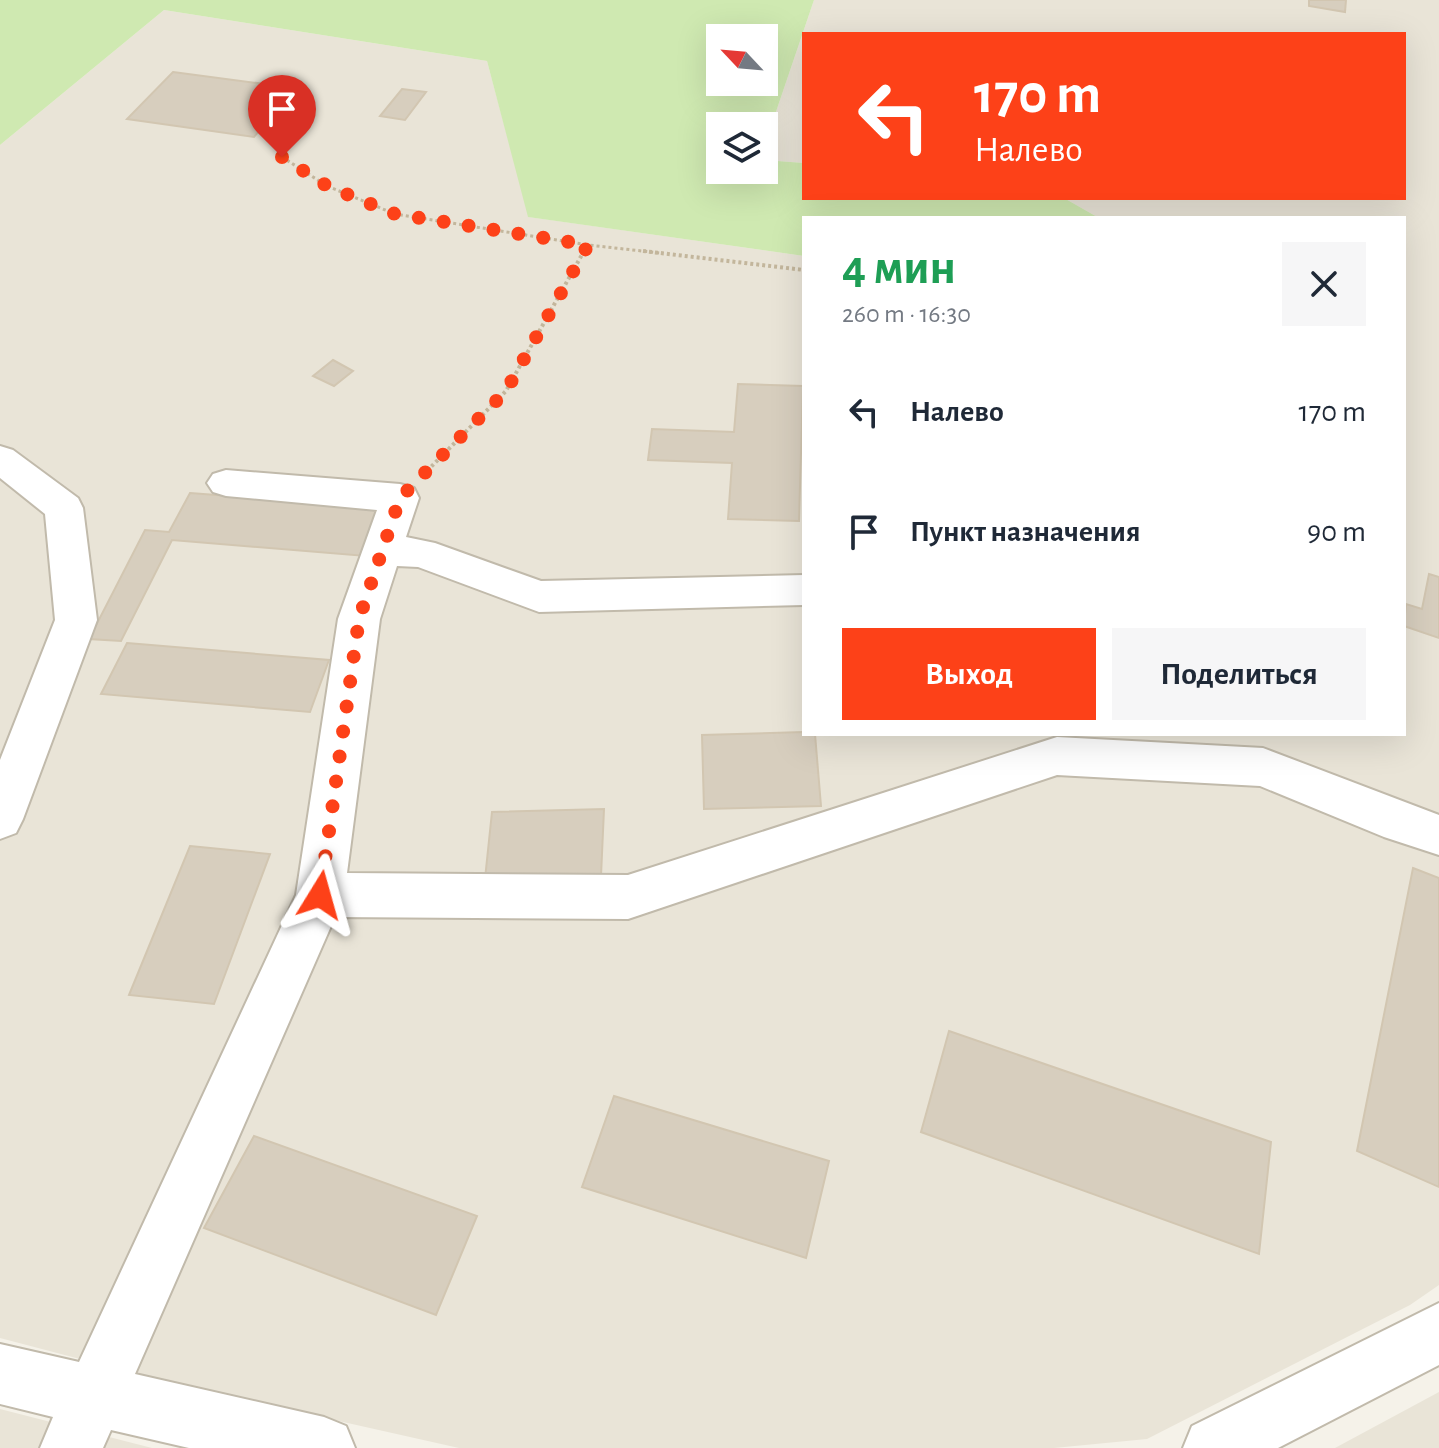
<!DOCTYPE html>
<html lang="ru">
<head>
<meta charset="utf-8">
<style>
	body { margin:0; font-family:"Alegreya Sans",sans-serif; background:#f6f6f7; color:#1f2937; height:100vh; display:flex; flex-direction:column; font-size:30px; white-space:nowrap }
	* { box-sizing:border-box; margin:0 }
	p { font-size:26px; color:#747a83 }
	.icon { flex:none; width:44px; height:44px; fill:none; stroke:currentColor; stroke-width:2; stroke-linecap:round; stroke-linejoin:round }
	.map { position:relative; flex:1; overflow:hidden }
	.sheet { position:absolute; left:802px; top:216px; width:604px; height:520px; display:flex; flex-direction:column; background:#fff; border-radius:0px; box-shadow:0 8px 32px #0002 }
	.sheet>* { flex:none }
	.guide { position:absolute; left:802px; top:32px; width:604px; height:168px; border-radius:0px; box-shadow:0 8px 32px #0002; background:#fd4118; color:#fff; overflow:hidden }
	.needle { width:52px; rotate:296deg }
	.tools { position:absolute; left:706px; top:24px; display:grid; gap:16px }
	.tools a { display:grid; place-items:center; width:72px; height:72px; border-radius:0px; background:#fff; box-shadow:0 8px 32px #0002; font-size:40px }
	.pin { position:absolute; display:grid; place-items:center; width:68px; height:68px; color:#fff; margin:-82px -34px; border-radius:50% 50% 50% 0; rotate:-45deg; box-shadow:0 0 8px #0007 }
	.pin .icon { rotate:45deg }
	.me { position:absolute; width:88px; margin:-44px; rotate:8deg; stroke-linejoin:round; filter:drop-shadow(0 0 6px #0008) }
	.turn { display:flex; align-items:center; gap:28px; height:168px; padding:0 40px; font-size:36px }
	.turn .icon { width:104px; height:104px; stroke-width:2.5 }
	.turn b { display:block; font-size:56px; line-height:68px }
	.round { display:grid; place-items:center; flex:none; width:84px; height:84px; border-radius:0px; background:#f6f6f7 }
	.overview { display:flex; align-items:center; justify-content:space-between; height:136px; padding:0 40px }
	h1 { font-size:48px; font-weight:700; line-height:60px; color:#1e9e55 }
	.action { display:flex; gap:16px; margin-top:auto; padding:16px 40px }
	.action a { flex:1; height:92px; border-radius:0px; background:#fd4118; color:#fff; font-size:32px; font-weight:700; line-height:92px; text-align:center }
	.action a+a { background:#f6f6f7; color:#1f2937 }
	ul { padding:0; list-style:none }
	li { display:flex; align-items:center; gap:24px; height:120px; padding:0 40px }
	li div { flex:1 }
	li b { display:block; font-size:30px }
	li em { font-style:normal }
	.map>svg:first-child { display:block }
	.residential { fill:#e9e4d7 }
	.green { fill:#cfe9b1; fill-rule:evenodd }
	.building { fill:#d7cebe; stroke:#d2c6b1; stroke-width:2 }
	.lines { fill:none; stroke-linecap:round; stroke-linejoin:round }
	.minor-casing { stroke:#c1baab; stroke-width:4 }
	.path-far1 { stroke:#c3b69c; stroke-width:3; stroke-dasharray:3 3; stroke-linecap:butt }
	.path { stroke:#c3b69c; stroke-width:4; stroke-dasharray:3 3; stroke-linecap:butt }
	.minor { fill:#fff; fill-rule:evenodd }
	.route { stroke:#fd4118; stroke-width:14; stroke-dasharray:0 25.2 }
</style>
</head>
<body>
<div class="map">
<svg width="1439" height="1448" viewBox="0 0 1439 1448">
	<rect width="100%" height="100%" fill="#f5f2e9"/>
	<g class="residential">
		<polygon points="814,0 1439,0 1439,1285 1410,1305 1147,1439 1054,1448 459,1448 179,1385 0,1338 0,145 164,10 487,61 529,217 804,256 804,734 1404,734 1404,218 1099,218 1064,198 1404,198 1404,34 804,34 804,163 764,160 764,147"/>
		<polygon points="1439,1392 1439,1448 1335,1448"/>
		<polygon points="0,1409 152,1448 0,1448"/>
	</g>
	<path class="green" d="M 0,0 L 814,0 L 764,147 L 764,126 L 720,126 L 720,170 L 764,170 L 764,160 L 804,163 L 804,198 L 1064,198 L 1099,218 L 804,218 L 804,256 L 528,217 L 487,61 L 164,10 L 0,145 ZM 720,38 L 764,38 L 764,82 L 720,82 Z"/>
	<g class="building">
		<polygon points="1309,0 1346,0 1345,12 1309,6"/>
		<polygon points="173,72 295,88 254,137 127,119"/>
		<polygon points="402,89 426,92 405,120 380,116"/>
		<polygon points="333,360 353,371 334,386 313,376"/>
		<polygon points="738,384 803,386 799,521 728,519 732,463 648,460 652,429 734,432"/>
		<polygon points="190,493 384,508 366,556 172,540 121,641 89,639 145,530 169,532"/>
		<polygon points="1429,574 1439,577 1439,638 1404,626 1406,604 1422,609"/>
		<polygon points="127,643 329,660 310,712 101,694"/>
		<polygon points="804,732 815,734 821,806 704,809 702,735"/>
		<polygon points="604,809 601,876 485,879 492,812"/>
		<polygon points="190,846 270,854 214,1004 129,995"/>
		<polygon points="1413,868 1439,878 1439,1187 1357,1151"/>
		<polygon points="949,1031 1271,1142 1259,1254 921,1132"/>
		<polygon points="614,1096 829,1161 806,1258 582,1187"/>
		<polygon points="254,1136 477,1216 436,1315 204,1228"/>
	</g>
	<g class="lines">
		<defs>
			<g id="minor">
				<polygon points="0,446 13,450 78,498 83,508 97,620 23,819 16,833 0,839 0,760 55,620 45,514 0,478"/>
				<polygon points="226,470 400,484 414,488 419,498 406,537 435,543 541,581 804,575 804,605 539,612 418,567 397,566 380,619 347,873 628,875 1057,737 1263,748 1439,815 1439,855 1384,837 1260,786 1057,775 628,919 335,917 135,1374 324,1417 346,1426 355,1448 189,1448 111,1430 103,1448 40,1448 53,1417 0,1404 0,1344 79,1362 296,895 338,619 377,510 226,496 213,492 207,483 213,474"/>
				<polygon points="1439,1303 1439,1365 1278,1448 1183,1448 1192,1426"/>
			</g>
		</defs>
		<use href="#minor" class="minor-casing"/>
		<g class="path-far1">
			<polyline points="282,157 327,186 395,214 588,245"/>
			<polyline points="583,253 588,245 660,253"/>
		</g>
		<g class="path">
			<polyline points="643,251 804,270"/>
			<polyline points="423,475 506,391 584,251"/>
		</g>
		<use href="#minor" class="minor"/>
	</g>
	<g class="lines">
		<polyline class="route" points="282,157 327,186 395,214 588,245 506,391 400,498 359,619 320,895"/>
	</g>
</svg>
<div class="tools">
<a><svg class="needle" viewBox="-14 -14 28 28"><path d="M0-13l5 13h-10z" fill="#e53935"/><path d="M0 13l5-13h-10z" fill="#747a83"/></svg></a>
<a><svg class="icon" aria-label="layers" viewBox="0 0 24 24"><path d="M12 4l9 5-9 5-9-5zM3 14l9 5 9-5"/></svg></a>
</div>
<div class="pin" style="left:282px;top:157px;background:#d93025"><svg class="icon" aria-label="arrive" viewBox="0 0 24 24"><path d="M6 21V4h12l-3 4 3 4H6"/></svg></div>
<svg class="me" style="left:320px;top:895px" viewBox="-20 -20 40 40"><path d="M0-17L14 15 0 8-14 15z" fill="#fd4118" stroke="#fff" stroke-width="4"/></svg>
<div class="guide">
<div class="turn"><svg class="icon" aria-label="left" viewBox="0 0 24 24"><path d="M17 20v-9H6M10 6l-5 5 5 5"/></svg><div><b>170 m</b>Налево</div></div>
</div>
<section class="sheet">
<div class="overview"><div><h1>4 мин</h1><p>260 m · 16:30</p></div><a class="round"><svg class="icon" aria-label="close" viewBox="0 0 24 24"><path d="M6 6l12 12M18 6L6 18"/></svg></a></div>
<ul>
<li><svg class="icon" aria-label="left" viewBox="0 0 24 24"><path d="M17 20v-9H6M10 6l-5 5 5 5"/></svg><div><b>Налево</b></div><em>170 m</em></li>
<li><svg class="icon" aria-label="arrive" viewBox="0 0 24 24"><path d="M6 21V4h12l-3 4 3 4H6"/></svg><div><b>Пункт назначения</b></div><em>90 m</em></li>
</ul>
<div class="action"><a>Выход</a><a>Поделиться</a></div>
</section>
</div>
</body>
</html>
